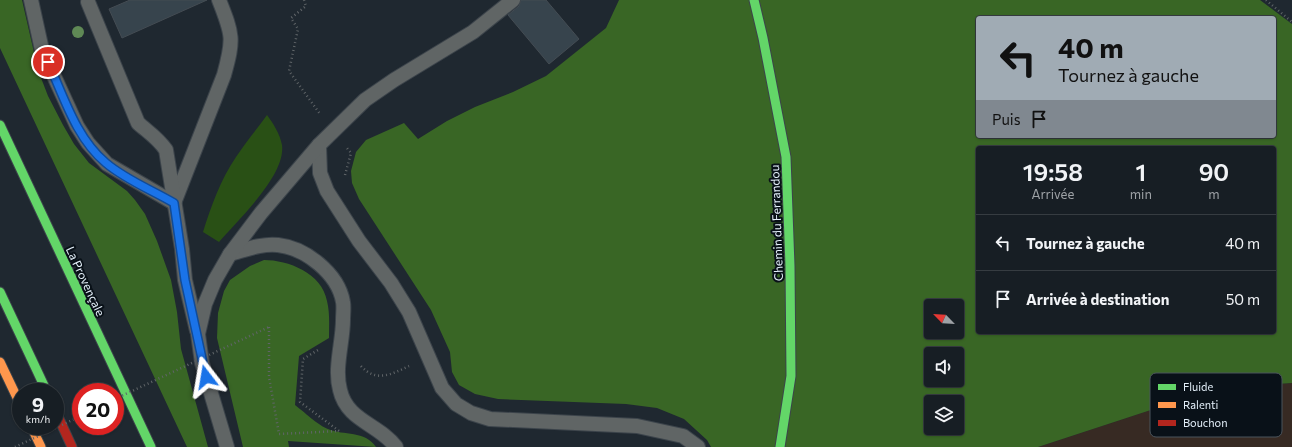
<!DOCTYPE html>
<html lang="fr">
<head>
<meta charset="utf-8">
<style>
	body { margin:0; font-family:Commissioner,sans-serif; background:#242b31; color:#f1f3f6; height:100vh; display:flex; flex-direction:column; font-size:15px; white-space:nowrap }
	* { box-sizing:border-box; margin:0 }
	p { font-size:13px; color:#9ea2a6 }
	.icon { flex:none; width:22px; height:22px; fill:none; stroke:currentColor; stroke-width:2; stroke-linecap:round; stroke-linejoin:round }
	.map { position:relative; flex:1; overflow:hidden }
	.drawer { position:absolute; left:976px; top:146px; width:300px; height:188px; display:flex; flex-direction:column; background:#171e24; border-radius:4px; box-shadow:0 1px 3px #0004,0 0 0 1px #363c41 }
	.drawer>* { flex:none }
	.banner { position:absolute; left:976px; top:16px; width:300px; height:122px; border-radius:4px; box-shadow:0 1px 3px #0004,0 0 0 1px #363c41; background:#a0abb4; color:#111; overflow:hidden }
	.needle { width:26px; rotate:295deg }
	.buttons { position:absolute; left:924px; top:299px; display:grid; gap:8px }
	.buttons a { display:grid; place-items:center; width:40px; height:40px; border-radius:4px; background:#171e24; box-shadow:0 1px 3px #0004,0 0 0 1px #363c41; font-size:20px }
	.speed { position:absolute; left:12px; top:383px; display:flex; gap:8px; font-size:20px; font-weight:700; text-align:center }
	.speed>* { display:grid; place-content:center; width:52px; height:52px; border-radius:50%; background:#171e24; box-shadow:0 1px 3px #0004,0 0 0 1px #363c41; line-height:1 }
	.speed small { font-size:10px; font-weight:400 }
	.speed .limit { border:6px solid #d22; background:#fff; color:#111 }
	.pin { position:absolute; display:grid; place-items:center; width:34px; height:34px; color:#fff; margin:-17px; border:2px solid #fff; border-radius:50%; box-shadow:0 1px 4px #0007 }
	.me { position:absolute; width:44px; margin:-22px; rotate:346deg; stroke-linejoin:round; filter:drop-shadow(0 0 3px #0008) }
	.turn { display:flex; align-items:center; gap:14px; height:84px; padding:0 16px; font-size:18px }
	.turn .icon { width:52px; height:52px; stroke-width:2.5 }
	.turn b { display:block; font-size:28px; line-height:34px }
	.then { display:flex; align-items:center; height:38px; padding:0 16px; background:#0003; gap:8px; font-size:15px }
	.eta { display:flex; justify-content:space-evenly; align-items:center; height:68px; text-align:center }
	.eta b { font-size:24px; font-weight:600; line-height:28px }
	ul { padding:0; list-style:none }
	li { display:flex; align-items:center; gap:12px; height:56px; padding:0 16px; border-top:1px solid #363c41 }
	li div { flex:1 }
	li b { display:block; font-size:15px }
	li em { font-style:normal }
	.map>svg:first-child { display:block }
	.industrial { fill:#372a23 }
	.green { fill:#295015 }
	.forest { fill:#396625; fill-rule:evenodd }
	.building { fill:#37444d; stroke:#444c53 }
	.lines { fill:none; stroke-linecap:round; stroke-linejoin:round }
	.lane-casing { stroke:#3c444b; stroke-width:16 }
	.fast-casing { stroke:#3c444b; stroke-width:11 }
	.slow-casing { stroke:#3c444b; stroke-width:11 }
	.jam-casing { stroke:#3c444b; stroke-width:11 }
	.path { stroke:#606568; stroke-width:2.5; stroke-dasharray:1 3; stroke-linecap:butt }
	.lane { stroke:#606565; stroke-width:14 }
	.fast { stroke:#63d668; stroke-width:9 }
	.slow { stroke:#ff974d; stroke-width:9 }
	.jam { stroke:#b3261e; stroke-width:9 }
	.path-bridge { stroke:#606568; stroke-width:2.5; stroke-dasharray:1 3; stroke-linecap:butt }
	.tree { fill:#5f8955 }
	.route-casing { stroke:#114b97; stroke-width:10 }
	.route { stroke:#1a73e8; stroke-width:7 }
	.labels { text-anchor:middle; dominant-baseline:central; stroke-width:4; stroke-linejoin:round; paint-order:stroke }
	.street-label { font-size:12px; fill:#e5f1fb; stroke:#091118 }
	.key { fill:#091118; stroke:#4b545c; stroke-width:1 }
	.key-label { font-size:11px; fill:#e5f1fb }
</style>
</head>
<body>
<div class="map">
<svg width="1292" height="447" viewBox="0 0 1292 447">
	<rect width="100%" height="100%" fill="#1f2830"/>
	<polygon class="industrial" points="1292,383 1292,447 1038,447 1218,388"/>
	<path class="green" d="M 267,115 C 273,123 280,134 282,145 C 286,175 238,220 219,242 L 203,232 C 211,206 221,179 236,157 C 246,142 257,129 267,115 Z"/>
	<g class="forest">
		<polygon points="0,0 22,0 38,70 48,96 63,125 74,144 89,163 127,191 135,200 145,214 157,241 171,280 177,312 181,349 208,447 187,447 0,48"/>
		<path d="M 619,0 L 1260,0 L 1292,24 L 1292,383 L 1218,388 L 1038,447 L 711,447 L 707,440 L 684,419 L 657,408 L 626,404 L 498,399 L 475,394 L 459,385 L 452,372 L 450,352 L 431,310 L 359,199 L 352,183 L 351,171 L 356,152 L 366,140 L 404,123 L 418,139 L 447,121 L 475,107 L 513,92 L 546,76 L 606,28 ZM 978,18 L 1274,18 L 1274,136 L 978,136 ZM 978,148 L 1274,148 L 1274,332 L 978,332 ZM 931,306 L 957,306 L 957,332 L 931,332 ZM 931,354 L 957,354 L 957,380 L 931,380 ZM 931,402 L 957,402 L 957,428 L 931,428 Z"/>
		<path d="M 264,260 C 288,260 322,273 327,301 C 330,313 329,326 329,338 L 299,356 L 295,405 C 303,411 319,426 328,429 C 344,436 365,430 376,447 L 288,441 L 289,447 L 243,447 L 217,338 L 218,313 L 224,291 L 230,280 L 250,266 Z"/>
	</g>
	<g class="building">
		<polygon points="130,0 207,0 122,38 109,9"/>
		<polygon points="521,0 546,0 579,39 549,64 508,15 519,6"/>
	</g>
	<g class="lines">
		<defs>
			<g id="lane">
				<path d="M 31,0 L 42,50 L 77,126 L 88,143 L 107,164 L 174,203 L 224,75 C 234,39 233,35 219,0"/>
				<path d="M 88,2 L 138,123 C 148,132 158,138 166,150 L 182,249 L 185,280 L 197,331"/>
				<polyline points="319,145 320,173 327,191 359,241 391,283 409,312 442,388 456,404 471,413 490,419 637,426 683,436 698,447"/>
				<path d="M 230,254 C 245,250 262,243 278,245 C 305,248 338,273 343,302 C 344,307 343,314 343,320 C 343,342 334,368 340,390 C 347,421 379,424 396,447"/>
				<polyline points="227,447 202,363 198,334 205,304 215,280 230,254 261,213 319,145 365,100 394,80 473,32 513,0"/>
			</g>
			<g id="fast">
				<polyline points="754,0 763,38 786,157 790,266 791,376 780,447"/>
				<polyline points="0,125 151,447"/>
				<polyline points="0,292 47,392"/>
			</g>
			<g id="slow">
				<polyline points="0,362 21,406"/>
				<polyline points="31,426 41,447"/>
			</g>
			<polyline id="jam" points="55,410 72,447"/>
		</defs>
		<use href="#lane" class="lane-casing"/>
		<use href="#fast" class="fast-casing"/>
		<use href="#slow" class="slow-casing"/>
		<use href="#jam" class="jam-casing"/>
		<g class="path">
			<polyline points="304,0 306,6 291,18 298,29 289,71 320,114"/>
			<polyline points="1266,0 1292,22"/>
			<polyline points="345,175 351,153 347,148"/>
			<polyline points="269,327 269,377 279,434 339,431 300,402 303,359 318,350"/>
			<path d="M 361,366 C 376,383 392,374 409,366"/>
		</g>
		<use href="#lane" class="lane"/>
		<use href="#fast" class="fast"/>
		<use href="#slow" class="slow"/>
		<use href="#jam" class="jam"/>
		<g class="path-bridge">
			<polyline points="115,399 269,327"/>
			<polyline points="15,447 81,416"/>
		</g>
	</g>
	<circle class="tree" cx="78" cy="32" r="6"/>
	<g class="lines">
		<defs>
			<path id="route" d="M 48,62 C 64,97 76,138 106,163 C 126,180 152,190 174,203 L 185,280 L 206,377"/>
		</defs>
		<use href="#route" class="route-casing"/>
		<use href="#route" class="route"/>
	</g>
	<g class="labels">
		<g class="street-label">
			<text transform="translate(776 223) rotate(-92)">Chemin du Ferrandou</text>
			<text transform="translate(86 281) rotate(65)">La Provençale</text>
		</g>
	</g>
	<rect x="1150" y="373" width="132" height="64" rx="6" class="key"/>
	<rect x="1158" y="384" width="18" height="6" fill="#63d668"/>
	<rect x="1158" y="402" width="18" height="6" fill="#ff974d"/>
	<rect x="1158" y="420" width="18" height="6" fill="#b3261e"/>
	<g class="key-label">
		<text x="1183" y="391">Fluide</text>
		<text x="1183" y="409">Ralenti</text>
		<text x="1183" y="427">Bouchon</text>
	</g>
</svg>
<div class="buttons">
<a><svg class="needle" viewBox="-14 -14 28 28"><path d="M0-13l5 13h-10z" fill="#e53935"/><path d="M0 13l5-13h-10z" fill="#9ea2a6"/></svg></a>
<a><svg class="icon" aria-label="sound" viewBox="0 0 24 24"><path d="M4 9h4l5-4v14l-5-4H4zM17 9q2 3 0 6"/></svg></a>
<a><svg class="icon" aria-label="layers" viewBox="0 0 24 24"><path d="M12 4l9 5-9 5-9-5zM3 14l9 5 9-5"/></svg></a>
</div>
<div class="speed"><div>9<small>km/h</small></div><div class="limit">20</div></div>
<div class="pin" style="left:48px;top:62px;background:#d93025"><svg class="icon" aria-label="arrive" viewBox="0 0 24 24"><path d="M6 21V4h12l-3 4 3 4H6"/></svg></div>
<svg class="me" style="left:206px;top:377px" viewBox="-20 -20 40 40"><path d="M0-17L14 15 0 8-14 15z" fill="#1a73e8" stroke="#fff" stroke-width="4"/></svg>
<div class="banner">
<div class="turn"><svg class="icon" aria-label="left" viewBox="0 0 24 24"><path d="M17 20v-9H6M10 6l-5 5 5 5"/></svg><div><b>40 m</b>Tournez à gauche</div></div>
<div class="then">Puis<svg class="icon" aria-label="arrive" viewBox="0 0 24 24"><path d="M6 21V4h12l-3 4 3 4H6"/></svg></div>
</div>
<section class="drawer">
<div class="eta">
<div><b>19:58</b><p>Arrivée</p></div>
<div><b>1</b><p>min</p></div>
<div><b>90</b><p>m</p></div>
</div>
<ul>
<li><svg class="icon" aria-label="left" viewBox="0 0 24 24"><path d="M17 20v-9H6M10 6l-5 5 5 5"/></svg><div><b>Tournez à gauche</b></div><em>40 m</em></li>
<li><svg class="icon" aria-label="arrive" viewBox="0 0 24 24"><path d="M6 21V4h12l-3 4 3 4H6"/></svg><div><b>Arrivée à destination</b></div><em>50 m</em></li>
</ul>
</section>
</div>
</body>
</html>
